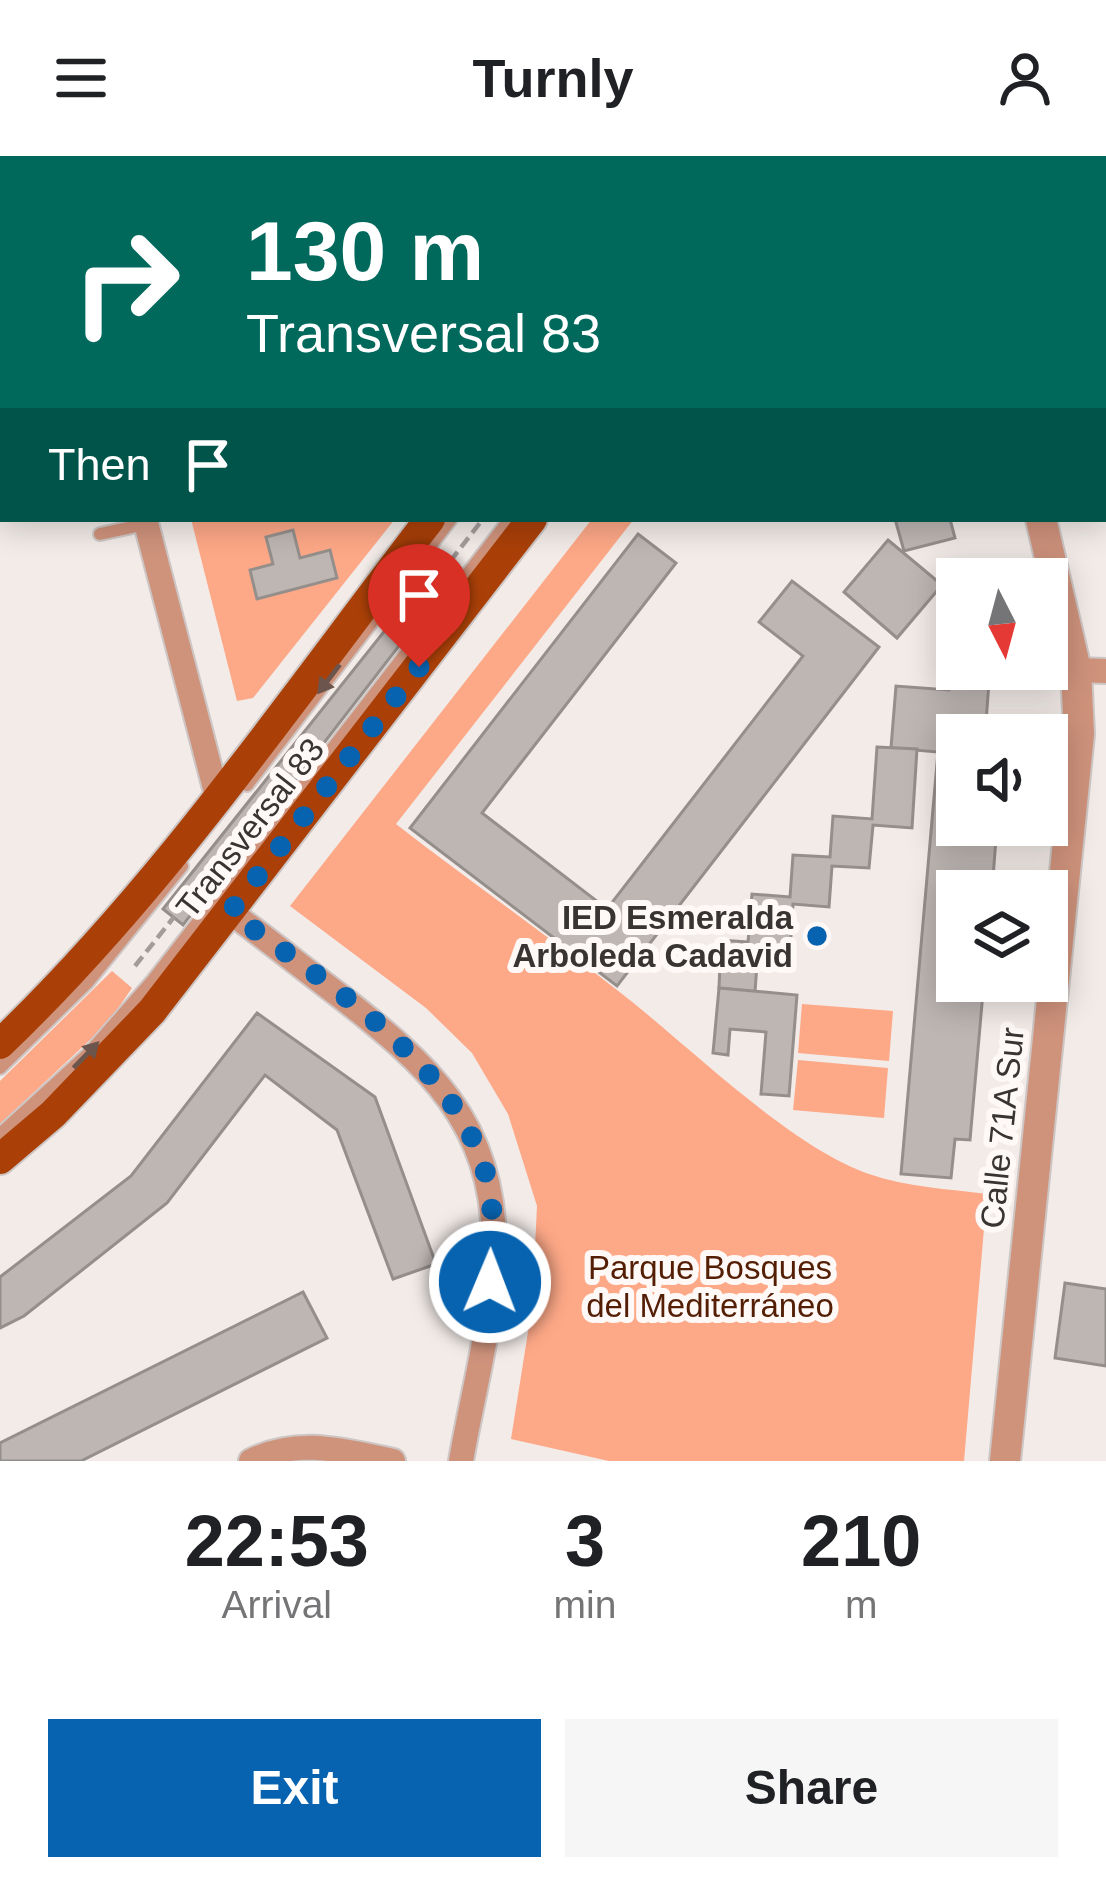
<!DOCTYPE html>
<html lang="en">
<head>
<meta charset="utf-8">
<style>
	body { margin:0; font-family:Arial,sans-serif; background:#f6f6f6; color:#202124; height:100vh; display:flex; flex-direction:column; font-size:45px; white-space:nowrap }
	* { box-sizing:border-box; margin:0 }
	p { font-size:39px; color:#757577 }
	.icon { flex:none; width:66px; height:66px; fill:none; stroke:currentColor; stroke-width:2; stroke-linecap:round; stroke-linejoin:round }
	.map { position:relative; height:1305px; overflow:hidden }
	.side { display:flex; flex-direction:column; background:#fff; flex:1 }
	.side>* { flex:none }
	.banner { position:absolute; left:0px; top:0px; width:1107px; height:366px; box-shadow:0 6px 30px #0003; background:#00695c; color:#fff; overflow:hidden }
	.needle { width:78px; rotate:174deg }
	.controls { position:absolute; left:936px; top:402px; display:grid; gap:24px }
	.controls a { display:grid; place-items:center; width:132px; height:132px; border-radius:0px; background:#fff; box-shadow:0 6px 30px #0003; font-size:60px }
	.pin { position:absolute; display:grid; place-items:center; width:102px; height:102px; color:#fff; margin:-123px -51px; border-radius:50% 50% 50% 0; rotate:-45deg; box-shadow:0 0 12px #0007 }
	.pin .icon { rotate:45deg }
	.me { position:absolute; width:132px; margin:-66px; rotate:1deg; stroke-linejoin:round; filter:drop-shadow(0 0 9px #0008) }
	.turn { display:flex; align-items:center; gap:42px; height:252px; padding:0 48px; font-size:54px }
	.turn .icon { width:156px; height:156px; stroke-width:2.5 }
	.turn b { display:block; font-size:84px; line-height:102px }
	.then { display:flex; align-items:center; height:114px; padding:0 48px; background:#0003; gap:24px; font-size:45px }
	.eta { display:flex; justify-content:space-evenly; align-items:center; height:204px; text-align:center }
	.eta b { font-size:72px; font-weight:800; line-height:84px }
	.primary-button { display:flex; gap:24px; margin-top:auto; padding:24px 48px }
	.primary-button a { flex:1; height:138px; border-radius:0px; background:#0763b0; color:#fff; font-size:48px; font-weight:800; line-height:138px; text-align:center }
	.primary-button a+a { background:#f6f6f6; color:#202124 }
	header { display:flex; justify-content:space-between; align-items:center; height:156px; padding:0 48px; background:#fff; font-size:54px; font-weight:800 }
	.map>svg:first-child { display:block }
	.green { fill:#fda887 }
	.building { fill:#bdb6b3; stroke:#958f8c; stroke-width:3 }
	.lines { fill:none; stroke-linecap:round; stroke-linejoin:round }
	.service-casing { stroke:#cdc6c4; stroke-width:16 }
	.minor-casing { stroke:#cdc6c4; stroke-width:28 }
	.tertiary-casing { stroke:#cdc6c4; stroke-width:34 }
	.primary-casing { stroke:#cdc6c4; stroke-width:34 }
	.path { stroke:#a29d9b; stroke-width:4.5; stroke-dasharray:12 6; stroke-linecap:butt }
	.service { stroke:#cf937c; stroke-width:12 }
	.minor { stroke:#cf937c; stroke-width:24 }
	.tertiary { stroke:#cf937c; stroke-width:30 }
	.primary { stroke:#aa4008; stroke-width:30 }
	.oneway { fill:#6c554d }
	.route { stroke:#0763b0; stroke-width:21; stroke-dasharray:0 37.8 }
	.poi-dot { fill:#0763b0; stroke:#fef8f6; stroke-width:4.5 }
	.labels { text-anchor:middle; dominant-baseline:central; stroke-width:12; stroke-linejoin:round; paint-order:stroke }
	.street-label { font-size:33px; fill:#373433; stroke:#fef8f6 }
	.poi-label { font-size:33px; font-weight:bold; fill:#373433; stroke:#fef8f6; text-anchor:end }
	.park-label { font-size:33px; fill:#541e05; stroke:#fef8f6 }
</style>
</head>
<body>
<header><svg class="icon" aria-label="menu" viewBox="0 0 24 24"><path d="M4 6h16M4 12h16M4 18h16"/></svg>Turnly<svg class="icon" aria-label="person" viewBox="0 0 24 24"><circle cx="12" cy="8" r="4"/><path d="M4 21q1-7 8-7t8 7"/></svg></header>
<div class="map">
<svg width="1106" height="1305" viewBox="0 0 1106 1305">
	<rect width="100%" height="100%" fill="#f2ebe8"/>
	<g class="green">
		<polygon points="191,363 395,363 253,542 237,545"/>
		<path d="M 592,363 L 634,363 L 396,668 C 473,728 554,784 631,845 C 697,898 792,991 869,1018 C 907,1031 948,1033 987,1038 L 964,1305 L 609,1305 L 511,1283 L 532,1151 L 537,1050 L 508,958 L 472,897 L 426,852 L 290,750 Z"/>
		<polygon points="112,815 132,832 108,867 0,968 0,925"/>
		<polygon points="802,848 893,855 889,905 798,897"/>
		<polygon points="798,904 888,912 884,962 793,954"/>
	</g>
	<g class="building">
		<polygon points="895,363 950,363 955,382 904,395"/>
		<polygon points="293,374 300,402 330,394 337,422 257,443 250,414 273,408 266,381"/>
		<polygon points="638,378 676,407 482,657 607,753 803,500 759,466 792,425 879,491 617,830 410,672"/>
		<polygon points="888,384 942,429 897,482 844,436"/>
		<polygon points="410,443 426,455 183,769 163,753"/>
		<polygon points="953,494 957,494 957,513 990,513 985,579 957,579 957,669 997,669 992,735 957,735 957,825 984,825 970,984 955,983 951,1022 901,1018 938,596 891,592 896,530 949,534"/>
		<polygon points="877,591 917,593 912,672 873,669 869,712 832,710 829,751 793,748 790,795 758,793 755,836 719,832 721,784 748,786 752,738 790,741 793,699 830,701 833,660 872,663"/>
		<polygon points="719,832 797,839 789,940 761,938 766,876 730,873 728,899 713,897"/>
		<polygon points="257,857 375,941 436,1108 393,1123 337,974 265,919 167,1047 24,1160 0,1172 0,1121 131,1020"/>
		<polygon points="1065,1127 1106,1133 1106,1210 1055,1202"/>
		<polygon points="303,1136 327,1182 81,1305 0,1305 0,1287"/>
	</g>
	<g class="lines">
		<defs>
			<g id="service">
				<polyline points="726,3 729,0"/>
				<polyline points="790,3 792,0"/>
				<polyline points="100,378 146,368"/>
				<polyline points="247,629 451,363"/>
				<polyline points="0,912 88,826 182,710"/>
				<polyline points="0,978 88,898 153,824 510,363"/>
			</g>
			<g id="minor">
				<polyline points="50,0 51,3"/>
				<polyline points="1104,104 1106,104"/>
				<polyline points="1104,216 1106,216"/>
				<polyline points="1104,347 1106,347"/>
				<polyline points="145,363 217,640"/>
				<polyline points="1076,514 1106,515"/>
				<path d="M 230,756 C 267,783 303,812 340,840 C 427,908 493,966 494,1086 C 495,1159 473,1234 461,1305"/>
				<path d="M 251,1305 C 299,1281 344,1295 393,1305"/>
			</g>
			<g id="tertiary">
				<polyline points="950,0 951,3"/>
				<polyline points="1005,1305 1079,578 1076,514 1041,363"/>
			</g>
			<g id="primary">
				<polyline points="919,0 922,3"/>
				<polyline points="706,3 708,0"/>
				<polyline points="813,3 816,0"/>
				<path d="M 0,888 C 163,732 293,541 430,363"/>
				<polyline points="0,1003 53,958 152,855 532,363"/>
			</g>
		</defs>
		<use href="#service" class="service-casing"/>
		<use href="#minor" class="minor-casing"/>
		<use href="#tertiary" class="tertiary-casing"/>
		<use href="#primary" class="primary-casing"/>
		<g class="path">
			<polyline points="762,3 765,0"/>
			<polyline points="869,3 871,0"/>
			<polyline points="417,448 483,363"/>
			<polyline points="135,810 174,761"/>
		</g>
		<use href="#service" class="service"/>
		<use href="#minor" class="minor"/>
		<use href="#tertiary" class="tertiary"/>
		<use href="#primary" class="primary"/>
	</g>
	<defs><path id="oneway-solid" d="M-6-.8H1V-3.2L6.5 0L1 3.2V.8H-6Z" transform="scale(3)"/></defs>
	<g class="oneway">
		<use href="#oneway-solid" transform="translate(329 523) rotate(127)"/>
		<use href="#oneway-solid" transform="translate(86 899) rotate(-46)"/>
	</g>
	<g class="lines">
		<path class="route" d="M 419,511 L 230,756 C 319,822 453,904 485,1015 C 495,1050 494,1090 490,1126"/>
	</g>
	<circle class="poi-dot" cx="817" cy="780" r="12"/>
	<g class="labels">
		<g class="street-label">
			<text transform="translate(250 672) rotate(-52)">Transversal 83</text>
			<text transform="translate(1002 972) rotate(-84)">Calle 71A Sur</text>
		</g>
		<g class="poi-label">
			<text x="793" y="761">IED Esmeralda<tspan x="793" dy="38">Arboleda Cadavid</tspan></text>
		</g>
		<g class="park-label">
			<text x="710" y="1111">Parque Bosques<tspan x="710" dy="38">del Mediterráneo</tspan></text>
		</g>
	</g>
</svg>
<div class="controls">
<a><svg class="needle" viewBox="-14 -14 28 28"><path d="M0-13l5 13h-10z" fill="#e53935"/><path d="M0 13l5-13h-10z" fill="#757577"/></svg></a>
<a><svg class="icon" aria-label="sound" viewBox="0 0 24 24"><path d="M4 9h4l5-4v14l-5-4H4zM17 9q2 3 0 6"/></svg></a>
<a><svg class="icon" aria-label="layers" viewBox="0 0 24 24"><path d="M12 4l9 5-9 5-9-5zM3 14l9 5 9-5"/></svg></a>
</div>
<div class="pin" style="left:419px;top:511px;background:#d93025"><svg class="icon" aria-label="arrive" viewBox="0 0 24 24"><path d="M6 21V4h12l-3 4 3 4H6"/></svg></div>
<svg class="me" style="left:490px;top:1126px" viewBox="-20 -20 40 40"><circle r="17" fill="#0763b0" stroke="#fff" stroke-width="3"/><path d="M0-11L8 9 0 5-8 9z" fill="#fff"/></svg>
<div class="banner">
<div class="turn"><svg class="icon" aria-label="right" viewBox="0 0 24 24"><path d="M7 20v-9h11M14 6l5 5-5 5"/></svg><div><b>130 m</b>Transversal 83</div></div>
<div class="then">Then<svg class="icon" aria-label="arrive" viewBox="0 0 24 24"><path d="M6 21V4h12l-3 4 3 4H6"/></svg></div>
</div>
</div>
<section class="side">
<div class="eta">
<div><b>22:53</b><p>Arrival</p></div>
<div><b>3</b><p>min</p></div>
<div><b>210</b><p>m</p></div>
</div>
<div class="primary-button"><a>Exit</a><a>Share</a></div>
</section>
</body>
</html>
